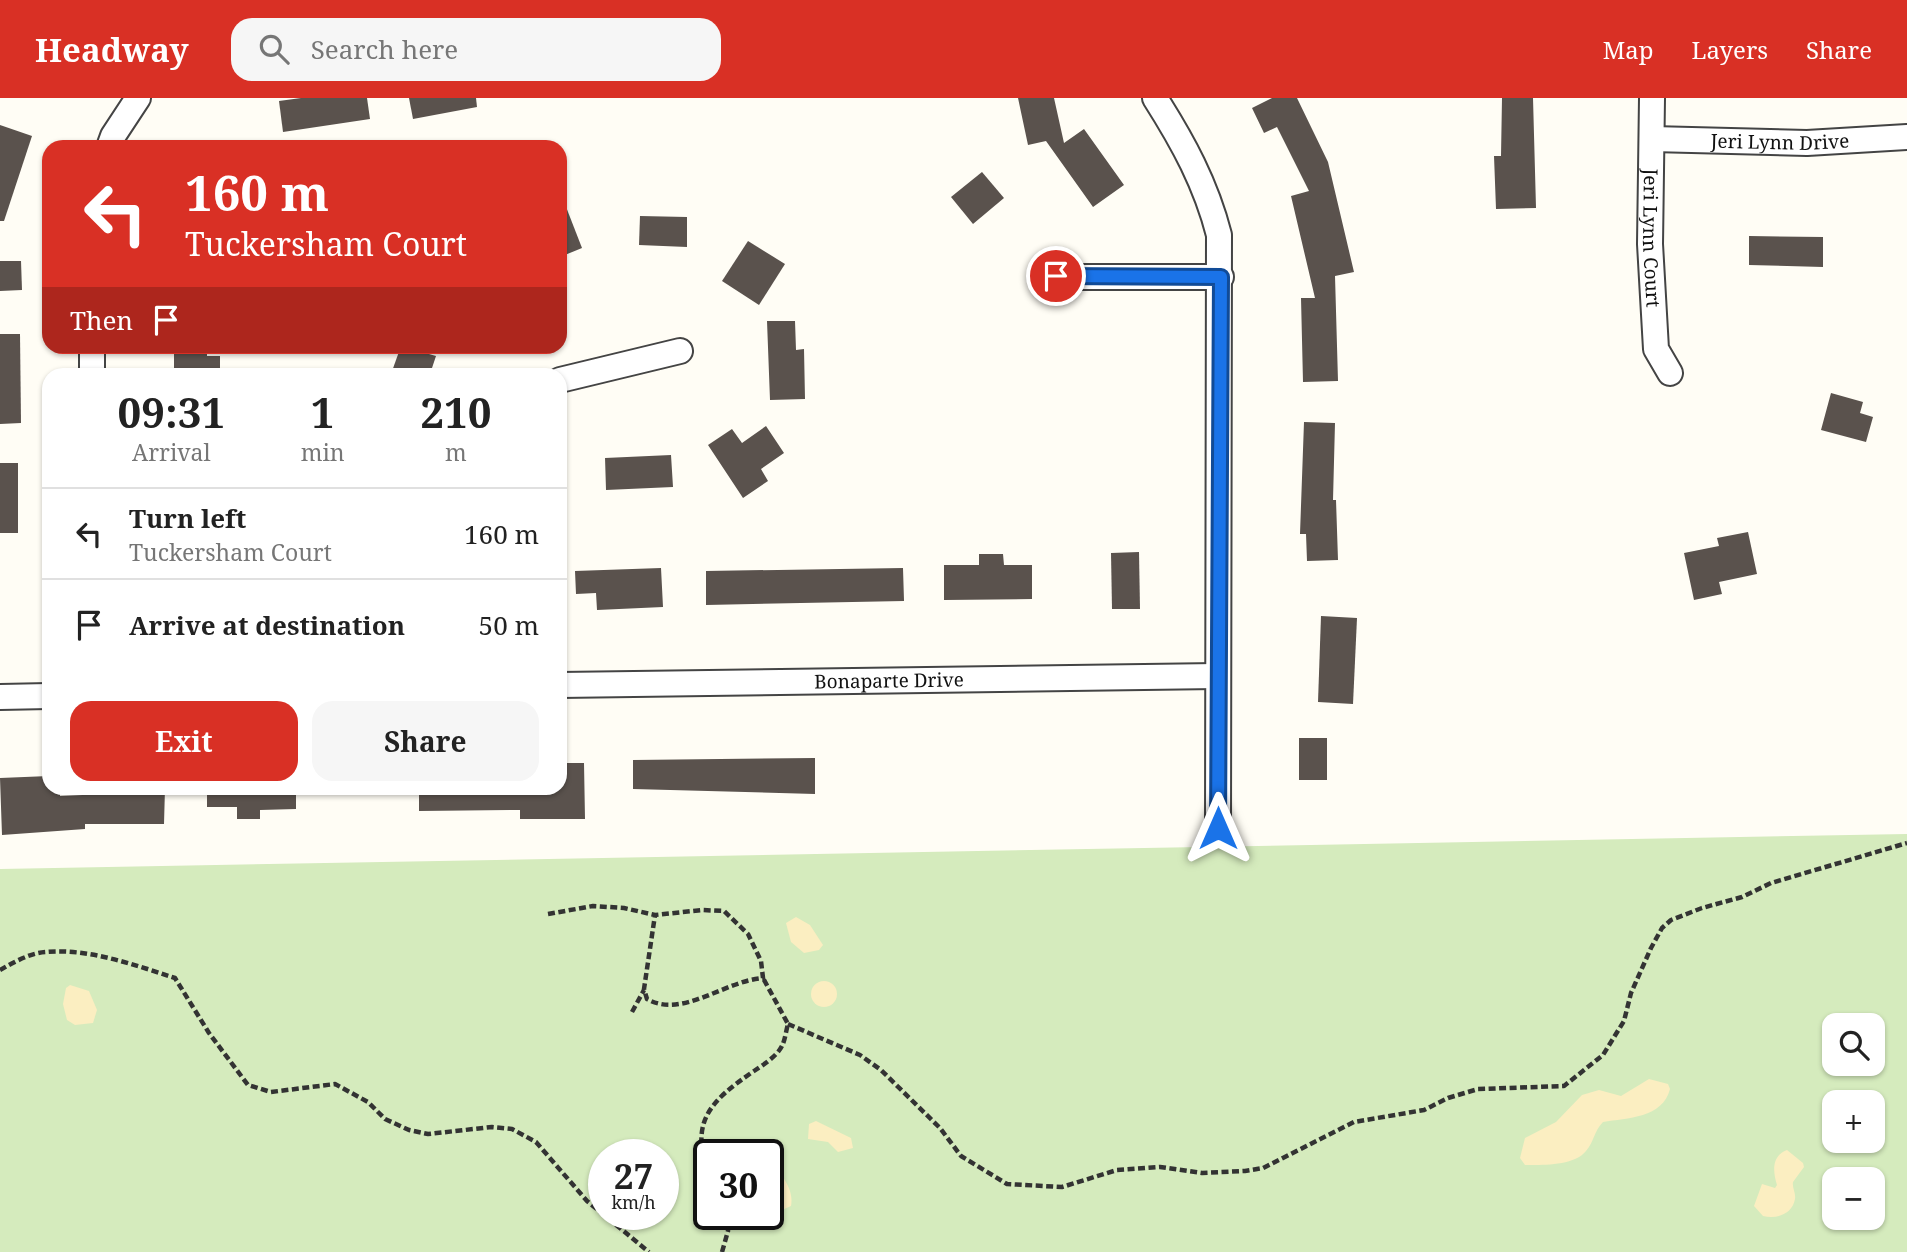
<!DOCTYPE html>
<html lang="en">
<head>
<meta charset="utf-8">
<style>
	body { margin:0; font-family:"Noto Serif",serif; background:#f6f6f6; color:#222; height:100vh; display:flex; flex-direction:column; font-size:26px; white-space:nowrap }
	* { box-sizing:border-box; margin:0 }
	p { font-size:23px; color:#767676 }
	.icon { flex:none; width:38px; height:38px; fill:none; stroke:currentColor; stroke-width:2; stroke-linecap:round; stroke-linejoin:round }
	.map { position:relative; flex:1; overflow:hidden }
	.details { position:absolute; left:42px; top:270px; width:525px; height:427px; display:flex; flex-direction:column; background:#fff; border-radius:21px; box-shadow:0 2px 5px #0004 }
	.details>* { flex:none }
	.guide { position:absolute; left:42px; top:42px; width:525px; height:214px; border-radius:21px; box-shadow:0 2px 5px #0004; background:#d93025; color:#fff; overflow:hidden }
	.tools { position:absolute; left:1822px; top:915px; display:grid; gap:14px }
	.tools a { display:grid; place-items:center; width:63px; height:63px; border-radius:14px; background:#fff; box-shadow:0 2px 5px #0004; font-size:35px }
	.speed { position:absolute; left:588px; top:1041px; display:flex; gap:14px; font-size:35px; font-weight:700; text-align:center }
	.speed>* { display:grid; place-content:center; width:91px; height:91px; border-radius:50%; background:#fff; box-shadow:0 2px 5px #0004; line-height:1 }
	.speed small { font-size:18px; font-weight:400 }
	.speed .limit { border:4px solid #111; border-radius:10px; background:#fff; color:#111 }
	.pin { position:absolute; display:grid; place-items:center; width:60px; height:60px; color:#fff; margin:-30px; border:4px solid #fff; border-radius:50%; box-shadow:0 2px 7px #0007 }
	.me { position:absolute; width:77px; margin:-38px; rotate:0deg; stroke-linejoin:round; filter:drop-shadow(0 0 5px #0008) }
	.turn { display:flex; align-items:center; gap:24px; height:147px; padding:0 28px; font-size:32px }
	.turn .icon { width:91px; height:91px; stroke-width:2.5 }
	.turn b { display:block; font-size:49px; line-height:60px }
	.then { display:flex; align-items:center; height:66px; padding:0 28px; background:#0003; gap:14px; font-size:26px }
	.eta { display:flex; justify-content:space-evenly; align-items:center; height:119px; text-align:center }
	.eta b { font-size:42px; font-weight:700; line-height:49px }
	.button { display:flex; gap:14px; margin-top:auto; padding:14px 28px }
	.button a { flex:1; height:80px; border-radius:21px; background:#d93025; color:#fff; font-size:28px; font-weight:700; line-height:80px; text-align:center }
	.button a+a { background:#f6f6f6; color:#222 }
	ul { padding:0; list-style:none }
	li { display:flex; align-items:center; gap:21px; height:91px; padding:0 28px; border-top:2px solid #e0e0e0 }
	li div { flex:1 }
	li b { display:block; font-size:26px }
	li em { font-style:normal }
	header { display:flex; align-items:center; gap:42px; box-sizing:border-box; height:98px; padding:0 35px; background:#d93025; color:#fff }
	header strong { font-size:33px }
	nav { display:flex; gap:38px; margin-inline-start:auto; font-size:24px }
	.search { width:490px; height:63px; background:#f6f6f6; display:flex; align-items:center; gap:18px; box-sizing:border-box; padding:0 24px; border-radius:21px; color:#767676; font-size:26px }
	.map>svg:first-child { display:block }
	.green { fill:#d5ebbd; fill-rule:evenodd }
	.sand { fill:#fbeec1 }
	.building { fill:#5a524d }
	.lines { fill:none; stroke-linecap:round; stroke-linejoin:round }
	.minor-casing { stroke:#444; stroke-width:28 }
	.path { stroke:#333; stroke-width:4.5; stroke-dasharray:7 3.5; stroke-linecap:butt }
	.minor { stroke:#fff; stroke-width:24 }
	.route-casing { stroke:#114b97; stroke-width:18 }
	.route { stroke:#1a73e8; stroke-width:12 }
	.labels { text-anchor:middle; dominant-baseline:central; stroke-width:7; stroke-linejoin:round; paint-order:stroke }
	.street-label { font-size:19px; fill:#111; stroke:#fff }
</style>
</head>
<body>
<header>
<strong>Headway</strong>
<div class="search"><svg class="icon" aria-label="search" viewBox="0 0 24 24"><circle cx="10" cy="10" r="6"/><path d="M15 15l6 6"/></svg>Search here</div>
<nav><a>Map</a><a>Layers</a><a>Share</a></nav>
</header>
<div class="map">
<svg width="1907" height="1154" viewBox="0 0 1907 1154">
	<rect width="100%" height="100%" fill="#fffdf5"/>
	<path class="green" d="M 1907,736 L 1907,1154 L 0,1154 L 0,771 ZM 1834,928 L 1872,928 L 1872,966 L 1834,966 ZM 1834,1004 L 1872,1004 L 1872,1043 L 1834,1043 ZM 604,1057 L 663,1057 L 663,1116 L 604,1116 ZM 709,1057 L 768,1057 L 768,1116 L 709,1116 ZM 1834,1082 L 1872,1082 L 1872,1120 L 1834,1120 Z"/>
	<g class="sand">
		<polygon points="796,819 810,827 823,847 819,852 804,855 791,844 786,825"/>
		<circle cx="824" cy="896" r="13"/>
		<polygon points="70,887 89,893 97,912 93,925 75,927 67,922 63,906 66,890"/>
		<path d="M 1649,981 L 1668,986 L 1670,991 C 1663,1020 1627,1020 1603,1024 C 1594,1033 1594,1044 1586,1053 C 1574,1068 1543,1067 1525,1067 L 1520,1060 L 1525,1040 L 1556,1024 L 1582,997 L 1599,992 L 1621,998 Z"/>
		<polygon points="816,1023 851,1040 853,1050 838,1054 828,1044 808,1041 809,1026"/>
		<path d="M 1787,1052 L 1803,1065 L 1804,1069 L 1793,1084 C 1792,1090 1796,1095 1795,1101 C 1792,1117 1776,1121 1763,1118 L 1754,1108 L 1762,1086 L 1775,1090 L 1777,1087 C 1773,1074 1771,1058 1787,1052 Z"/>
		<path d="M 768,1076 L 782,1078 C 789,1088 793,1097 791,1108 L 771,1117 L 763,1128 L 750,1128 L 745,1117 L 768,1116 Z"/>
	</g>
	<g class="building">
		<polygon points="301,0 367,0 370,21 283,34 279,3"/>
		<polygon points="409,0 476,0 477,9 413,21"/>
		<polygon points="1018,0 1054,0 1064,45 1084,31 1124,87 1093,109 1046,43 1028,47"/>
		<polygon points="1272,0 1297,0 1328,64 1354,174 1335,178 1338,283 1303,284 1301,200 1315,200 1291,98 1309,93 1277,29 1264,35 1252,10"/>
		<polygon points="1502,0 1533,0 1536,110 1496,111 1494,58 1501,58"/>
		<polygon points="0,27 32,38 4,123 0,123"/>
		<polygon points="982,74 1004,100 973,126 951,99"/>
		<polygon points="561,96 582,150 560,159 560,97"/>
		<polygon points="640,118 687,119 687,149 639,147"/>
		<polygon points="1749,138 1823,139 1823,169 1749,167"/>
		<polygon points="748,143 785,166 759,207 722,183"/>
		<polygon points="0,163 21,163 22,192 0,193"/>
		<polygon points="767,223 795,223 796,252 804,251 805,301 770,302"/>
		<polygon points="0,236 20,236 21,325 0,326"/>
		<polygon points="174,248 207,248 207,258 220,258 220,276 174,276"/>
		<polygon points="401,248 436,258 430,276 391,276"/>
		<polygon points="1831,295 1863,304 1860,315 1873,319 1866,344 1821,332"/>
		<polygon points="1304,324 1335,325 1333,402 1336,402 1338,462 1307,463 1306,436 1300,436"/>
		<polygon points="766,328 784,355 761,371 768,383 743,400 708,347 732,331 742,345"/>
		<polygon points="671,357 673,389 606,392 605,360"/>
		<rect x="0" y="365" width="18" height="70"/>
		<polygon points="1748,434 1757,476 1719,484 1722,496 1694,502 1684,455 1719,448 1717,440"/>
		<polygon points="1139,454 1140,511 1112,511 1111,455"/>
		<polygon points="979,456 1003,456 1004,467 1032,467 1032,501 944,502 944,467 979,467"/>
		<polygon points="661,470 663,509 597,512 596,495 576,496 575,473"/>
		<polygon points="903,470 904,503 706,507 706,473"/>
		<polygon points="1321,518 1357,520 1353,606 1318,604"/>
		<rect x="1299" y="640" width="28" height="42"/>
		<polygon points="815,660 815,696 633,691 633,662"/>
		<polygon points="560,665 584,665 585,721 520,721 520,712 419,713 419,690 560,690"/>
		<polygon points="49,678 49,690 60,690 60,698 105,696 105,692 165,690 164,726 85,726 85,731 2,737 0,680"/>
		<polygon points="207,690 296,690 296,711 260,712 260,721 237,721 237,709 207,709"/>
	</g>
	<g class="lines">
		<defs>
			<g id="minor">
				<path d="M 1155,0 C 1183,44 1206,86 1219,137 L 1218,730"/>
				<path id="s1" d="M 1652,0 L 1650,146 L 1656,251 L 1670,275"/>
				<path id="s2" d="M 1652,41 L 1807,45 L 1907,39"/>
				<polyline points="109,49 113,38 138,0"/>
				<polyline points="1056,179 1221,179"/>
				<polyline points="92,248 92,276"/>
				<polyline points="560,282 680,253"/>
				<path id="s3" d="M 560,587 L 1217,578"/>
				<polyline points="0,599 49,598"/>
			</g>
		</defs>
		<use href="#minor" class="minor-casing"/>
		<g class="path">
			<path d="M 548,816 L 593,808 L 624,810 L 655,817 L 702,812 L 724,813 L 748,836 L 761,863 L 763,880 C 724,883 682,921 647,901 L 644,891 L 655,817"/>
			<path d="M 0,872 C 14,864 30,855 46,854 C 88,850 135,867 175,880 L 209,935 L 248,987 L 271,994 L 335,986 L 368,1004 L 385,1021 L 409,1032 L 428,1036 L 492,1029 L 512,1031 L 536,1044 L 587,1103 L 649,1154"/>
			<polyline points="632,914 644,892"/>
			<polyline points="788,926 860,957 881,972 940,1030 961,1058 1007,1086 1062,1089 1117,1072 1160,1069 1202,1075 1245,1073 1263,1070 1354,1024 1424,1012 1448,1000 1478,991 1564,988 1603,957 1624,923 1631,895 1651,850 1662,830 1671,822 1702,810 1742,799 1771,785 1907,745"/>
			<path d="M 709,1077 C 689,1024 710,1003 754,973 C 763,967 777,958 782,948 C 785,942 786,933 788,926 L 763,880"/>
			<polyline points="722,1154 728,1133 727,1116"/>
		</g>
		<use href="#minor" class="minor"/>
	</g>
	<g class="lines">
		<defs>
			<polyline id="route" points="1056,178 1221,179 1218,730"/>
		</defs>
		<use href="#route" class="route-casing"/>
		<use href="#route" class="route"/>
	</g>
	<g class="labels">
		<g class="street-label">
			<text stroke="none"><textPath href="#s2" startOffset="128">Jeri Lynn Drive</textPath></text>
			<text stroke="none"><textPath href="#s1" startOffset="140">Jeri Lynn Court</textPath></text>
			<text stroke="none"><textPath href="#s3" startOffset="329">Bonaparte Drive</textPath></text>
		</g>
	</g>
</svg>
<div class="tools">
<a><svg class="icon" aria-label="search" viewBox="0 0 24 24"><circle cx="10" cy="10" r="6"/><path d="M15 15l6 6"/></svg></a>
<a>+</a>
<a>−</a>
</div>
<div class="speed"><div>27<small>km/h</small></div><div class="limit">30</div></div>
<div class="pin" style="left:1056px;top:178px;background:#d93025"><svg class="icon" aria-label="arrive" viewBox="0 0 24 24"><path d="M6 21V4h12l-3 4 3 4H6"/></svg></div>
<svg class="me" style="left:1218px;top:730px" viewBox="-20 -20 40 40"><path d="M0-17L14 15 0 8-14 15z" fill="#1a73e8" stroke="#fff" stroke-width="4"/></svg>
<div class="guide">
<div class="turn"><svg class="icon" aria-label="left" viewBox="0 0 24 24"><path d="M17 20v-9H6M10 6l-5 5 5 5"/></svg><div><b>160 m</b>Tuckersham Court</div></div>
<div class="then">Then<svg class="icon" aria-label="arrive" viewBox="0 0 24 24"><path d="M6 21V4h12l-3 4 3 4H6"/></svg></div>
</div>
<section class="details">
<div class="eta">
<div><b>09:31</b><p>Arrival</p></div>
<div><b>1</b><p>min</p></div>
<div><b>210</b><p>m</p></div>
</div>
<ul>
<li><svg class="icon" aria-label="left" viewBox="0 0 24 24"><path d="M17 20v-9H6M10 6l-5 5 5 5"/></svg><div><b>Turn left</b><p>Tuckersham Court</p></div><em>160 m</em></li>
<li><svg class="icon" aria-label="arrive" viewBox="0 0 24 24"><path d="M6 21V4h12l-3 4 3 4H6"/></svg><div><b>Arrive at destination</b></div><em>50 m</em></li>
</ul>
<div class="button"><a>Exit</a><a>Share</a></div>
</section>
</div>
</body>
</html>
